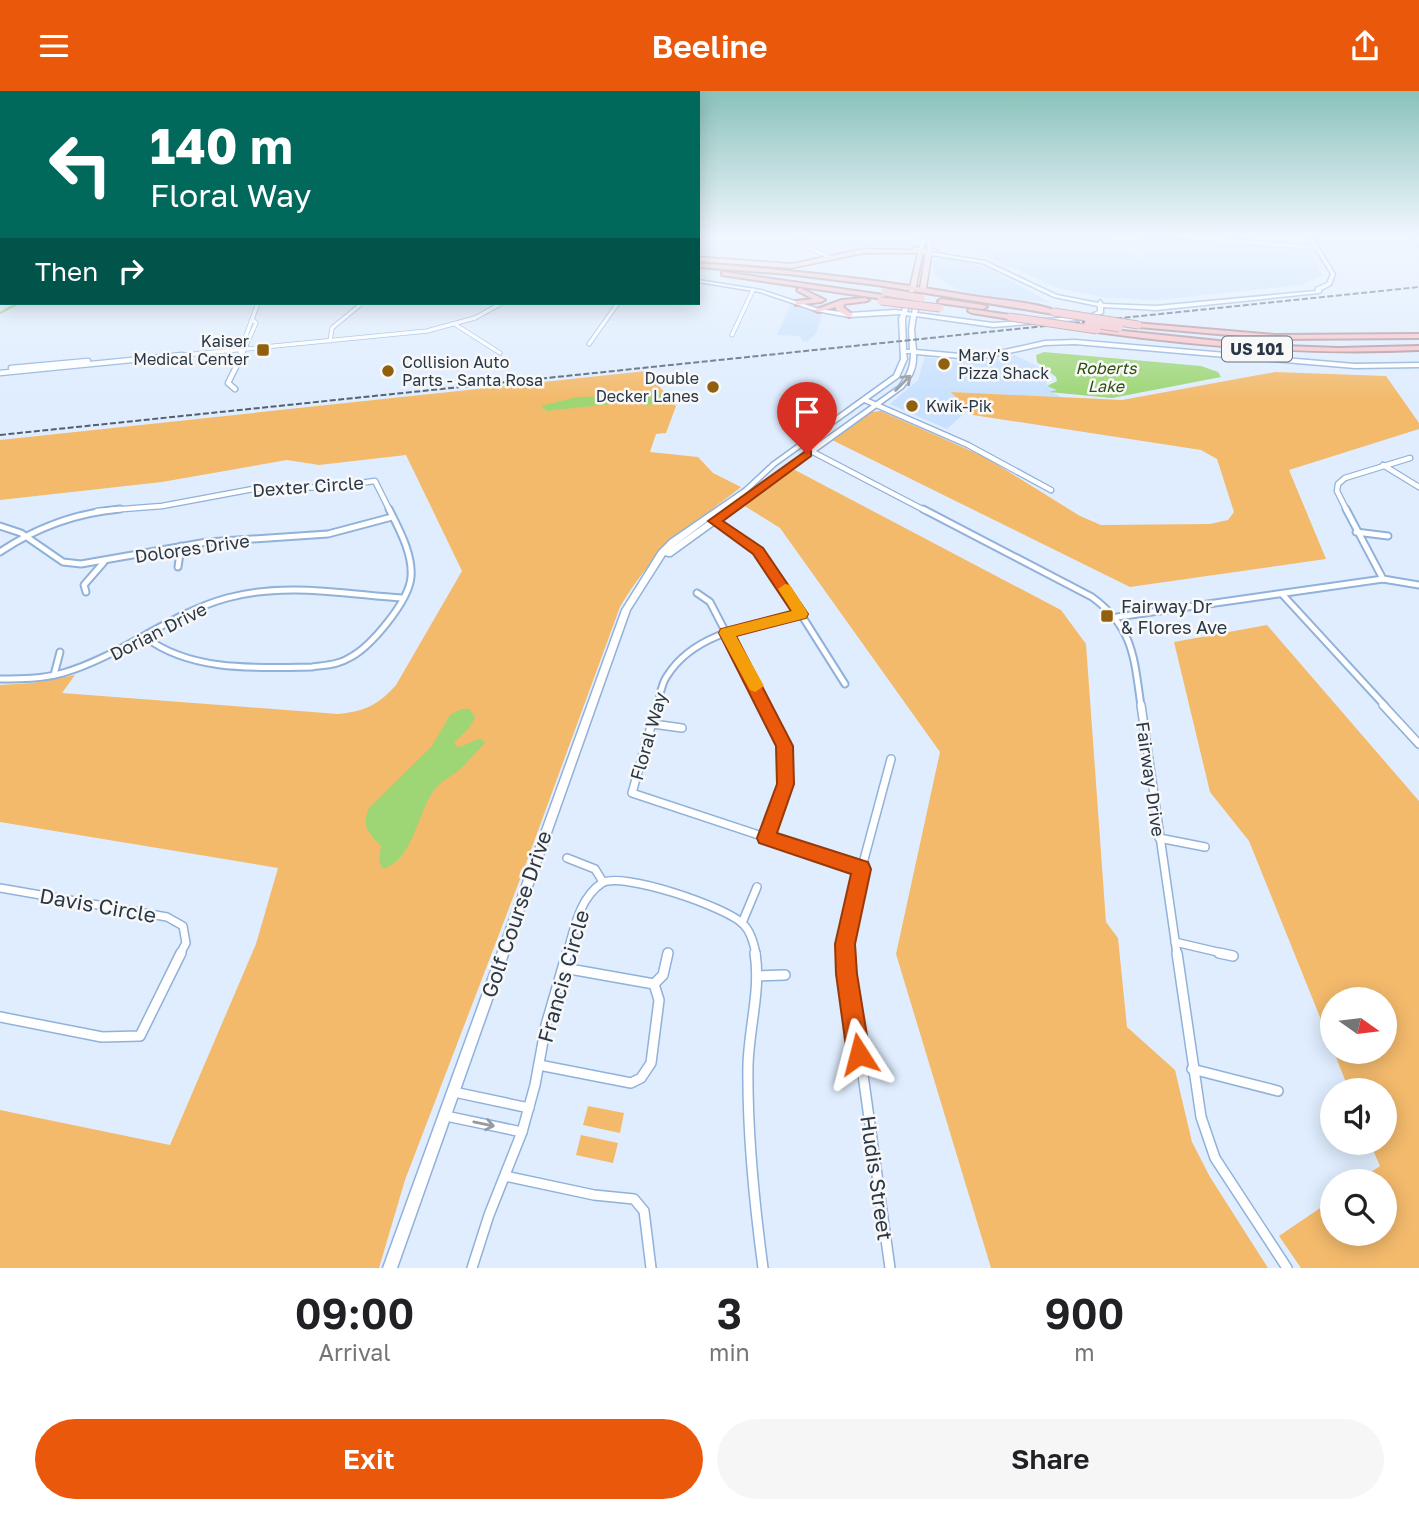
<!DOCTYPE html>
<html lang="en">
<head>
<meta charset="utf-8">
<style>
	body { margin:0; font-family:"Golos Text",sans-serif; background:#f6f6f6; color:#202124; height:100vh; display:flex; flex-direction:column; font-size:26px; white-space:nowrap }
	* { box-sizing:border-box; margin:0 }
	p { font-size:23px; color:#757577 }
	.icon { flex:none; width:38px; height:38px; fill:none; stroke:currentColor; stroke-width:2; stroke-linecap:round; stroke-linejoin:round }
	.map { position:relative; height:1177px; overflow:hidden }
	.panel { display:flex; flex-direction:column; background:#fff; flex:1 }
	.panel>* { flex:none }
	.banner { position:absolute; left:0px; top:0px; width:700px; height:214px; box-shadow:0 4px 18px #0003; background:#00695c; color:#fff; overflow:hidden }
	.needle { width:46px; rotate:104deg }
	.tools { position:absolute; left:1320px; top:896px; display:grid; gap:14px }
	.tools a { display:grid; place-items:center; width:77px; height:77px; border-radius:50%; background:#fff; box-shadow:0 4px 18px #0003; font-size:35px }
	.pin { position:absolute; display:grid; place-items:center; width:60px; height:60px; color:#fff; margin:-72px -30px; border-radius:50% 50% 50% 0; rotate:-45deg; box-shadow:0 0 7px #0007 }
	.pin .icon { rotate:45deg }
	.me { position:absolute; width:77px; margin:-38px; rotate:351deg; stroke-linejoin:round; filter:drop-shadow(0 0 5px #0008) }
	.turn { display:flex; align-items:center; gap:24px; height:147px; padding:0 35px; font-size:32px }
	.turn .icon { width:91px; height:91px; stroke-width:2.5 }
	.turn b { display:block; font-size:49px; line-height:60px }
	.then { display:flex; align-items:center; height:66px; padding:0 35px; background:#0003; gap:14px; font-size:26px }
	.eta { display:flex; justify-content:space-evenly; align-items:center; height:119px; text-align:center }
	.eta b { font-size:42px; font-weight:600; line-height:49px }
	.primary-button { display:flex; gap:14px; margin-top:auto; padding:14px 35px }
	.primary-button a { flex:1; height:80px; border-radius:42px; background:#ea580c; color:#fff; font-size:28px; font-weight:600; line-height:80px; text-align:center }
	.primary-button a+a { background:#f6f6f6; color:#202124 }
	header { display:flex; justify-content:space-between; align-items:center; height:91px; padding:0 35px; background:#ea580c; color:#fff; font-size:32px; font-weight:600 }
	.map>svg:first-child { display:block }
	.built { fill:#c9e1fe }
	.green { fill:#f3ba6c }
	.water { fill:#9ed676 }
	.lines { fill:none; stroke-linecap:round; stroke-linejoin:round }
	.stream { stroke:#9ed676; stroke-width:2 }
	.street-far4-casing { stroke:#90b1da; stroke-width:5 }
	.street-far3-casing { stroke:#90b1da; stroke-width:7 }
	.street-far2-casing { stroke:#90b1da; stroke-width:9 }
	.street-far1-casing { stroke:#90b1da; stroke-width:10 }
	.street-casing { stroke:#90b1da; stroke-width:12 }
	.secondary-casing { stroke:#90b1da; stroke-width:3 }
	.primary-casing { stroke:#b0929a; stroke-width:3 }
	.highway-casing { stroke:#b0929a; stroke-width:4 }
	.street-far4 { stroke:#fff; stroke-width:3.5 }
	.street-far3 { stroke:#fff; stroke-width:4.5 }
	.street-far2 { stroke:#fff; stroke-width:5 }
	.street-far1 { stroke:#fff; stroke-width:7 }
	.street { stroke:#fff; stroke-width:9 }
	.secondary { fill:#fff; fill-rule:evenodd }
	.primary { fill:#fbdbdd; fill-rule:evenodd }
	.highway { fill:#f8c3c7; fill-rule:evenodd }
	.rail { stroke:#526070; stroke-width:2; stroke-dasharray:6 2.5; stroke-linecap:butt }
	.highway-bridge-casing { stroke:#b0929a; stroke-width:9; stroke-linecap:butt }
	.highway-bridge { stroke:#f8c3c7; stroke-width:7 }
	.oneway { stroke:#949ba3 }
	.route { fill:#ea580c; stroke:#983908; stroke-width:2 }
	.slow { fill:#f59e0b }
	.poi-dot { fill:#90600d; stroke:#f8f8f8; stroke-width:2.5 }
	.labels { text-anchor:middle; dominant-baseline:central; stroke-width:5; stroke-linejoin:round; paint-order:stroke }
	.far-poi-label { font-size:16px; fill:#293747; stroke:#f8f8f8; text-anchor:start }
	.shield { fill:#f8f8f8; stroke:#67717c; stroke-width:2 }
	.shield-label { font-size:16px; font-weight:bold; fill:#293747 }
	.far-water-label { font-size:16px; font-style:italic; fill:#2e500d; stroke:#f8f8f8 }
	.street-label { font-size:18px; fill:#293747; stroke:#f8f8f8 }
	.poi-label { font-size:18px; fill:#293747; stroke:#f8f8f8; text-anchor:start }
	.near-street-label { font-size:21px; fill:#293747; stroke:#f8f8f8 }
</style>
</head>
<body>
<header><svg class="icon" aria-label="menu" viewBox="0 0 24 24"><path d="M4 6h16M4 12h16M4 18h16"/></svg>Beeline<svg class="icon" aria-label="share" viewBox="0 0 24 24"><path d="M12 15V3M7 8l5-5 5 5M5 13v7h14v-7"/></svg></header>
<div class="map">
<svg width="1419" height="1177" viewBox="0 0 1419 1177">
	<rect width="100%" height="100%" fill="#dfedfe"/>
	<g class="built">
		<polygon points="939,144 989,144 991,153 991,144 1112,144 1116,161 1144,166 1139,144 1308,159 1323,184 1300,194 1157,209 1108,207 1057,197 976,160 938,157"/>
		<polygon points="940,166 968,171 993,180 1051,212 975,203 957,198 935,185 933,170"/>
		<polygon points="791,212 822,224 816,243 807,251 802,250 800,245 777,244"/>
		<polygon points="1015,264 1045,279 1047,295 1056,297 1058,299 1053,302 1059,304 1060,308 952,301 968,319 947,338 890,313 918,289 925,266 955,270 991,269"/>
	</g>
	<g class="green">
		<path d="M 646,280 L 676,315 L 666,342 L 656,343 L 650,361 L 698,366 L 713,382 L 741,396 C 689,437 655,456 620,516 L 524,778 L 405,1089 L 379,1177 L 0,1177 L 0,1019 L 170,1054 L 256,853 L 278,777 L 0,731 L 0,594 L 32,592 L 75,584 L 62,602 L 338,623 C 365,620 377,615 396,594 L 462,480 L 406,364 L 319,374 L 287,369 L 162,391 L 0,409 L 0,349 Z"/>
		<polygon points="1275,281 1386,285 1419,332 1419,338 1289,379 1326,468 1130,496 832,349 870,321 881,320 985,366 1080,425 1101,434 1210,433 1228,429 1234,421 1217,368 1201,359 973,324 951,301 1122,309"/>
		<polygon points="793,378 1061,519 1086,553 1106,831 1118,847 1127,936 1175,979 1192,1051 1210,1086 1268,1177 991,1177 896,863 940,661 780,437 743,414"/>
		<polygon points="1267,534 1419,710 1419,1177 1301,1177 1279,1145 1332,1109 1332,1143 1384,1143 1384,1090 1358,1090 1380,1075 1370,1052 1384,1052 1384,999 1349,999 1334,961 1384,961 1384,908 1332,908 1332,956 1249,750 1210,701 1174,551"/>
		<polygon points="588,1015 624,1022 620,1042 583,1034"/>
		<polygon points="581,1044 618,1052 613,1072 576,1064"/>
	</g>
	<g class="water">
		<polygon points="1044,261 1201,275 1218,281 1221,286 1112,307 1049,301 1057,299 1047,295 1057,290 1056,286 1037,271 1036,264"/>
		<polygon points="651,300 665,304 668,309 648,314 630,311 547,320 541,315 577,306 618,305"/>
		<path d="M 461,618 L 470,618 L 475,627 L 469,637 L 454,652 L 457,656 C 467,655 472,649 482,648 L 485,652 C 476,661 468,671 458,680 C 449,687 439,691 433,701 C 416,725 414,768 383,778 L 379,771 L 381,755 C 368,741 361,736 369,717 L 432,655 L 450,624 Z"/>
	</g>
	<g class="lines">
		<g class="stream">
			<polyline points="1412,144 1419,155"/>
			<polyline points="0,222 19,212"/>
		</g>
		<defs>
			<g id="street-far4">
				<polyline points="1163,144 1318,157"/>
				<polyline points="801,147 809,157 832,167"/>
				<polyline points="456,234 500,262"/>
				<polyline points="732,244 753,199"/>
				<polyline points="330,250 332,237 360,214"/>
				<polyline points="589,253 618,212"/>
				<polyline points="240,261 258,212"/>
				<polyline points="164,266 427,240 475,227 502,212"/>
				<polyline points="241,266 256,232 253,229"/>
			</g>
			<g id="street-far3">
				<polyline points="11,277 88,270"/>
				<polyline points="0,282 182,264"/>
				<polyline points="235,298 228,292 242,264"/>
				<polyline points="865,309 968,354 1051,399"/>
				<polyline points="811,360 926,420"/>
				<polyline points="1383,374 1419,396"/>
				<polyline points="97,420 162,415 253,398 329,396 375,390 390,420"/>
				<polyline points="1347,420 1337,400 1338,393 1345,387 1410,367"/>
			</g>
			<g id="street-far2">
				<path d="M 923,418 L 1092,506 C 1134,537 1134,567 1141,615"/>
				<polyline points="1346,418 1383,488"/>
				<polyline points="712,428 758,460 768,471 845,593"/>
				<polyline points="0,435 21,442 63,471 81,473 207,451 328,443 392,426"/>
				<polyline points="1356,441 1388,445"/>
				<path d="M 0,461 C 37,436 75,422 120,418"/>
				<polyline points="178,476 181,455"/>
				<polyline points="86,501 84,494 104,471"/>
				<polyline points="697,502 710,511 764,615"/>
				<polyline points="1282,503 1385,615"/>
				<polyline points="1117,526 1383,488 1419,494"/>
				<path d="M 145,546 C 191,581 256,577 312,576 C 325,574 338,574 349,567 C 371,556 409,510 411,486 C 413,463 399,438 389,418"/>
				<polyline points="54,584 60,561"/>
				<path d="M 0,588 C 21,588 42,588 63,582 C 121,565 169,523 227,507 C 284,491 345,503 402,507"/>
				<path d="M 657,615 C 660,606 661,593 667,585 C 695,540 755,534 801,523"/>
			</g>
			<g id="street-far1">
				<polyline points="657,614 632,702 861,778"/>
				<polyline points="763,614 785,655 786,693 766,747"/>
				<polyline points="1141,614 1177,863"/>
				<polyline points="1383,614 1419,653"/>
				<polyline points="653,633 682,637"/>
				<polyline points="1159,747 1205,756"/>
				<polyline points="567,767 595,778 603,791"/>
				<polyline points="0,797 167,826 183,835 186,852 180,863"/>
				<polyline points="742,832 757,796"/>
				<polyline points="1175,851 1226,863"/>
				<path d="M 567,863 C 574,839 579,807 602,792 C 621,780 728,816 744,834 C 751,841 754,853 756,863"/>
				<polyline points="846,863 848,828 891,668"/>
			</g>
			<g id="street">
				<path d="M 755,862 C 761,899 749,936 748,974 C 747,1042 754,1110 763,1177"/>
				<polyline points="846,862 890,1177"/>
				<polyline points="1177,862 1201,1026 1215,1067 1287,1177"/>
				<polyline points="1219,862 1233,865"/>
				<polyline points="564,877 654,893"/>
				<polyline points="757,885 785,884"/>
				<polyline points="654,893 663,884 668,862"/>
				<polyline points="0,926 102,946 140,945 181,862"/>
				<polyline points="539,974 631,992 641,987 651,972 659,909 654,893"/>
				<polyline points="1192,978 1278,1000"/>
				<polyline points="454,1001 529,1017"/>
				<polyline points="446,1025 522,1041"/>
				<polyline points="505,1085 594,1104 634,1108 644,1120 651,1177"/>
				<polyline points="472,1177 489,1124 522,1041 535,994 546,934 567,862"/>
			</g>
			<g id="secondary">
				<path d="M 922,144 L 926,144 L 923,160 L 985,170 L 1057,204 L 1098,212 L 1100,209 L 1103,213 L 1156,215 L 1316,200 L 1316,197 L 1327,192 L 1331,183 L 1307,144 L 1311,144 L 1335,183 L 1331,194 L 1321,199 L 1321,201 L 1319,202 L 1156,219 L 1103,216 L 1103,222 L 1089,228 L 993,236 L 916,225 L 914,239 L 916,259 L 971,264 L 991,262 L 1045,250 L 1075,249 L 1355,273 L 1419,272 L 1419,276 L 1355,277 L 1075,253 L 1045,254 L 991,266 L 971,268 L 916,263 C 917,277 912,286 903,297 L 671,465 L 668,465 L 665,464 L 630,519 L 397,1177 L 383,1177 L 622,519 L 659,460 L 670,449 L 744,398 L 772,372 L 894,284 L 901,268 L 899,228 L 901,223 L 849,226 L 816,220 L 760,201 L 698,191 L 698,189 L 761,199 L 819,218 L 849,222 L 895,219 L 902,220 L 911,196 L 913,195 L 915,196 L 907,221 L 912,222 L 913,218 L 915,217 L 918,219 L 917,222 L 993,232 L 1088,225 L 1098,220 L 1098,215 L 1054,206 L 982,172 L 919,162 ZM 906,224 L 911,225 L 909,239 L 910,259 L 906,259 L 905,228 ZM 906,262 L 911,262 C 911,276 907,284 899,295 L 671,457 L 748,400 L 776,374 L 899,286 L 907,268 Z"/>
				<polygon points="929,144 933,144 931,158 937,159 937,161 927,159"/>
				<rect x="0" y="152" width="2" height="3"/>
				<rect x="0" y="180" width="2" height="2"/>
			</g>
			<polygon id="primary" points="915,156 932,159 926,197 923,199 920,197 926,160 923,160 916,196 913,198 910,196 918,162 864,162 791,177 698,170 698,166 791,173 864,158 914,159 912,158"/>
			<g id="highway">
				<polygon points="0,144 2,144 2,147 0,146"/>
				<path d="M 698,172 C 793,179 886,190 979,206 C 1000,209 1041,212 1058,221 L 1054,223 L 877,194 L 788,183 L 698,176 Z"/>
				<polygon points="724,181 883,204 887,206 883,208 722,184 722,182"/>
				<polygon points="800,197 823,208 825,209 821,211 796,214 796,210 813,208 798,200 797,199"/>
				<polygon points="865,207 869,209 867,210 844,213 843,216 853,224 849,226 836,219 836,216 818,221 814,219 842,209"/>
				<polygon points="942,208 983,214 987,216 983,218 939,212 938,210"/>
				<polygon points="969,218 1010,224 1014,226 1010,228 972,222 968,220"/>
				<polygon points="1135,232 1275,244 1419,243 1419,247 1275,248 1138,236 1134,234"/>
				<path d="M 1094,237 L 1257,254 L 1338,257 L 1419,255 L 1419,259 C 1311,264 1204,256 1097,241 L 1094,241 Z"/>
			</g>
		</defs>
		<use href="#street-far4" class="street-far4-casing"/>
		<use href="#street-far3" class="street-far3-casing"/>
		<use href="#street-far2" class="street-far2-casing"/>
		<use href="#street-far1" class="street-far1-casing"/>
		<use href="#street" class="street-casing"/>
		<use href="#secondary" class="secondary-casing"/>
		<use href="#primary" class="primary-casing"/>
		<use href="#highway" class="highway-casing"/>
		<use href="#street-far4" class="street-far4"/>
		<use href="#street-far3" class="street-far3"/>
		<use href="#street-far2" class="street-far2"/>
		<use href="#street-far1" class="street-far1"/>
		<use href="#street" class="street"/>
		<use href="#secondary" class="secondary"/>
		<use href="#primary" class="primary"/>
		<use href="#highway" class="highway"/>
		<polyline class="rail" points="0,344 1419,196"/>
		<defs>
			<g id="highway-bridge">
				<polyline points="885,201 921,207"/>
				<polyline points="881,210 940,217"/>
				<polyline points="1054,221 1138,234"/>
				<polyline points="1010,226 1097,239"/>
				<polyline points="1088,232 1119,237"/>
			</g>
		</defs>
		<use href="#highway-bridge" class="highway-bridge-casing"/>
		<use href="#highway-bridge" class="highway-bridge"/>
	</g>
	<defs><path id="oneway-shaft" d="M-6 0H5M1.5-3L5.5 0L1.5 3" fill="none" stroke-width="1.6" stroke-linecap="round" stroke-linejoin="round" transform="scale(1.75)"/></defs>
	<g class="oneway">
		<use href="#oneway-shaft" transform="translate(903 292) rotate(-45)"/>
		<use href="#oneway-shaft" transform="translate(484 1033) rotate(12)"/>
	</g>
	<linearGradient id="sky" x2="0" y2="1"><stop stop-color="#8ac2ba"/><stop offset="0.47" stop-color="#f1f7ff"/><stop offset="1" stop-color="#f1f7ff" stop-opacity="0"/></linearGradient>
	<rect width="1419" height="308" fill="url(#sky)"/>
	<polygon class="route" points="807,359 811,360 811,365 723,430 763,457 808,523 806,527 736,545 793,655 794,693 777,742 868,771 871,778 855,853 857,883 870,963 867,971 859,974 851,971 847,963 836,883 835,853 851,783 759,752 757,747 777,693 776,655 719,542 721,538 791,520 753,463 708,430"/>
	<polygon class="slow" points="785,493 790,494 806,519 808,523 806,527 736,545 764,595 755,601 750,599 719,542 721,538 792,520 778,498"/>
	<g class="poi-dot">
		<rect x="256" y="252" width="14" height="14" rx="3.5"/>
		<circle cx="944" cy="273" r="7"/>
		<circle cx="388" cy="280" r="7"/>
		<circle cx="713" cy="296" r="7"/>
		<circle cx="912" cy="315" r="7"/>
		<rect x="1100" y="518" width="14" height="14" rx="3.5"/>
	</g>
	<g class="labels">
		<g class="far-poi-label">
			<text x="249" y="250" text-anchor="end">Kaiser<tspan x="249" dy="18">Medical Center</tspan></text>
			<text x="958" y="264">Mary's<tspan x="958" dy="18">Pizza Shack</tspan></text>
			<text x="402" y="271">Collision Auto<tspan x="402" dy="18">Parts - Santa Rosa</tspan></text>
			<text x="699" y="287" text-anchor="end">Double<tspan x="699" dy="18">Decker Lanes</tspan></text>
			<text x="926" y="315">Kwik-Pik</text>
		</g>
		<rect class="shield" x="1222" y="245.5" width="70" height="25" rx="5"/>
		<g class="shield-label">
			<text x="1257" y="258">US 101</text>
		</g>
		<g class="far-water-label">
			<text x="1106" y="277">Roberts<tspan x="1106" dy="18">Lake</tspan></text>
		</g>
		<g class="street-label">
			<text transform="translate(308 395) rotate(-4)">Dexter Circle</text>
			<text transform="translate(192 457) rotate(-8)">Dolores Drive</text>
			<text transform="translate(158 540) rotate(-27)">Dorian Drive</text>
			<text transform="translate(648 645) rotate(-74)">Floral Way</text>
			<text transform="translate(1151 688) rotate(82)">Fairway Drive</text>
		</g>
		<g class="poi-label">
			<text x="1121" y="515">Fairway Dr<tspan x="1121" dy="21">&amp; Flores Ave</tspan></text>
		</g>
		<g class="near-street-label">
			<text transform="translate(98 814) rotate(10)">Davis Circle</text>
			<text transform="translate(516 823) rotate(-71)">Golf Course Drive</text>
			<text transform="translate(563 885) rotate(-74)">Francis Circle</text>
			<text transform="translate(877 1087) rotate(82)">Hudis Street</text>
		</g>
	</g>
</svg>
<div class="tools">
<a><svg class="needle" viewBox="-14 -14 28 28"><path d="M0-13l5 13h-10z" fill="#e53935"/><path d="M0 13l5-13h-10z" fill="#757577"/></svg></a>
<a><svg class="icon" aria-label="sound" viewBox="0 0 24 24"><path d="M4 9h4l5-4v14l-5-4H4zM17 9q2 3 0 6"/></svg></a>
<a><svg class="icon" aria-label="search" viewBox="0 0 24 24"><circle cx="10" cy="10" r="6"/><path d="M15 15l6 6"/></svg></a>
</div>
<div class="pin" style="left:807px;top:363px;background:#d93025"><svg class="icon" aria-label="arrive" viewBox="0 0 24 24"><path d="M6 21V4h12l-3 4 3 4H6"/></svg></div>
<svg class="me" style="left:859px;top:963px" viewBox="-20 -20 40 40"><path d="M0-17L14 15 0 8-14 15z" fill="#ea580c" stroke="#fff" stroke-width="4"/></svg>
<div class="banner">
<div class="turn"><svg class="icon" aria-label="left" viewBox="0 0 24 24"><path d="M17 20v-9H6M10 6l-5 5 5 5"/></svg><div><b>140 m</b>Floral Way</div></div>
<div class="then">Then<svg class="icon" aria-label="right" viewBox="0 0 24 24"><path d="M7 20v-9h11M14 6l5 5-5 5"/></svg></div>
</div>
</div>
<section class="panel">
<div class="eta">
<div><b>09:00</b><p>Arrival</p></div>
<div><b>3</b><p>min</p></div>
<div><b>900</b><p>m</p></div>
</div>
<div class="primary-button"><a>Exit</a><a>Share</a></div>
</section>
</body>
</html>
